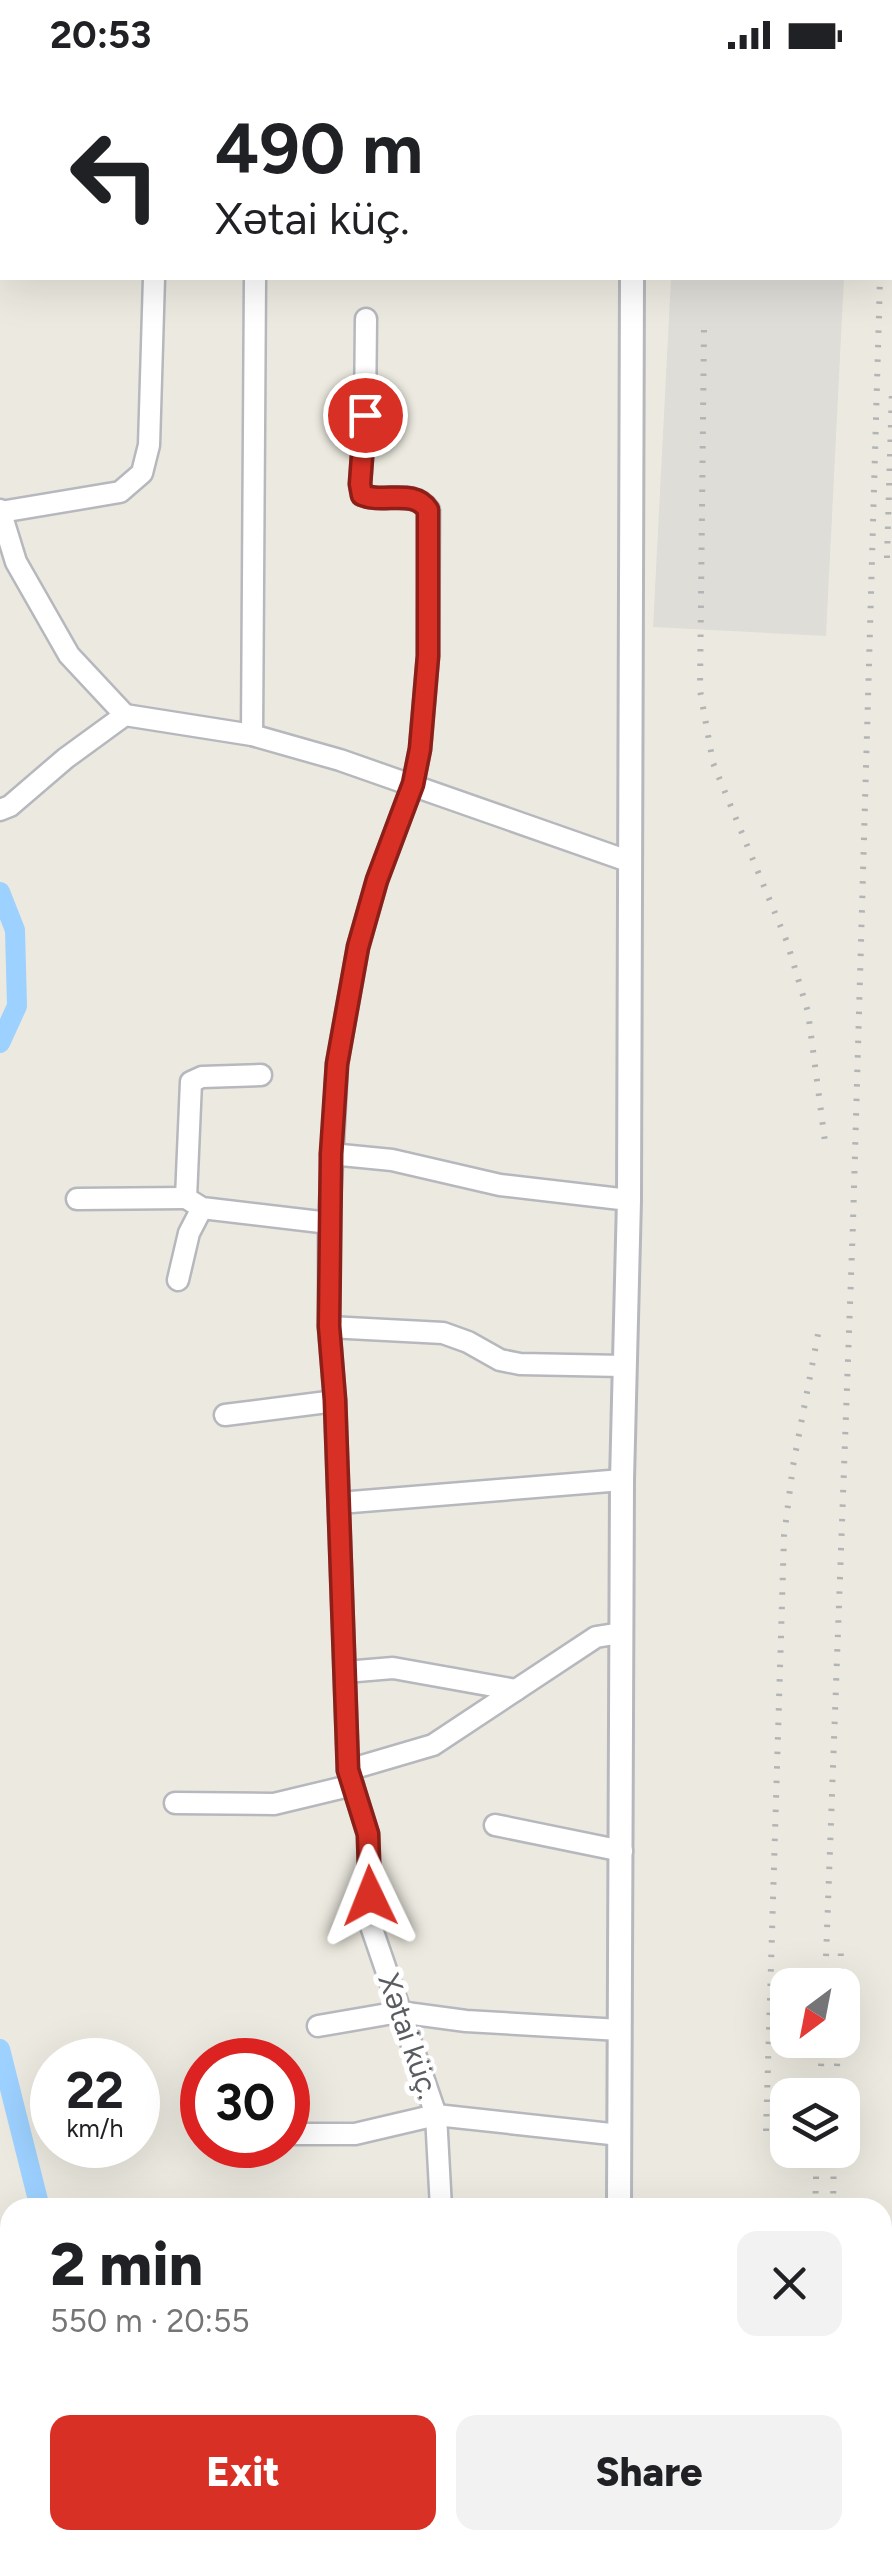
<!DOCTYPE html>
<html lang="en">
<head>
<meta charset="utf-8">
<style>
	body { margin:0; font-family:Figtree,sans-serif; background:#f2f2f2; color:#202124; height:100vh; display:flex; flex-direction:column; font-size:38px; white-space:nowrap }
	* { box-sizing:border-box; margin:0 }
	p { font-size:32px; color:#757577 }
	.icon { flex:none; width:55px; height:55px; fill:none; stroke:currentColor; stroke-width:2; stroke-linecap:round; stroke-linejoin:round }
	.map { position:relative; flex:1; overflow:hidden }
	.sheet { position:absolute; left:0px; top:2128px; width:892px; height:352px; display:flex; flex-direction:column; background:#fff; border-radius:30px 30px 0 0; box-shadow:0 10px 40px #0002 }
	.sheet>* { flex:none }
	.banner { position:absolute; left:0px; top:0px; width:892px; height:210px; box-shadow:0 10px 40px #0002; background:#fff; color:#202124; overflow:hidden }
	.needle { width:65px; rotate:212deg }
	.buttons { position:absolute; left:770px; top:1898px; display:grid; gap:20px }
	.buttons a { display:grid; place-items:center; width:90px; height:90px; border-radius:20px; background:#fff; box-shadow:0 10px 40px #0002; font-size:50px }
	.speed { position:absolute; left:30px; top:1968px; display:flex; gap:20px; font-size:50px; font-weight:700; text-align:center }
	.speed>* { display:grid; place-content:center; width:130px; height:130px; border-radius:50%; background:#fff; box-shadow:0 10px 40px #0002; line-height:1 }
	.speed small { font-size:25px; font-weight:400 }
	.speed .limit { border:15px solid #d22; background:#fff; color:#111 }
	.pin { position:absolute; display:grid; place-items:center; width:85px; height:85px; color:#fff; margin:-42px; border:5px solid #fff; border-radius:50%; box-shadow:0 2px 10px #0007 }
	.me { position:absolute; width:110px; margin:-55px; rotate:358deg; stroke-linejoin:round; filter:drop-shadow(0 0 8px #0008) }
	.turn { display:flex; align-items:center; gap:35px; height:210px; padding:0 50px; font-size:45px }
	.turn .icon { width:130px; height:130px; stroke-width:2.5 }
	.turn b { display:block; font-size:70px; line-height:85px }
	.round { display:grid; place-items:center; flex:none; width:105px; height:105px; border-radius:20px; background:#f2f2f2 }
	.headline { display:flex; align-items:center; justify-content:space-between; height:170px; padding:0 50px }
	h1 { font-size:60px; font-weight:800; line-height:75px }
	.button { display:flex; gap:20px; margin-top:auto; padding:20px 50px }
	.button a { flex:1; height:115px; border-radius:20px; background:#d93025; color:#fff; font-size:40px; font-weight:800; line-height:115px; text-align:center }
	.button a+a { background:#f2f2f2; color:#202124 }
	.status { display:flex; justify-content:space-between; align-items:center; height:70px; padding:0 50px; background:#fff; direction:ltr }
	.status svg { height:28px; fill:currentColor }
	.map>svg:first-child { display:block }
	.industrial { fill:#dfddd8 }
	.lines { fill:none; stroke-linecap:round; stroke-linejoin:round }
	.canal { stroke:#9dd1ff; stroke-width:20 }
	.minor-casing { stroke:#b6b8bd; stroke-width:25 }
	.tertiary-casing { stroke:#b6b8bd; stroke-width:28 }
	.minor { stroke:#fff; stroke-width:20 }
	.tertiary { stroke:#fff; stroke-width:22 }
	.rail { stroke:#b3b4b4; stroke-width:6; stroke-dasharray:2.5 12; stroke-linecap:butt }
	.route-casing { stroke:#8d1f18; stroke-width:25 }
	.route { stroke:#d93025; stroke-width:18 }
	.labels { text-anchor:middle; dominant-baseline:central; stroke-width:10; stroke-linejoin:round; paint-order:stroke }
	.street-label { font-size:30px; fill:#595c61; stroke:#fff }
</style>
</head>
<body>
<div class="status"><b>20:53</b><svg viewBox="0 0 49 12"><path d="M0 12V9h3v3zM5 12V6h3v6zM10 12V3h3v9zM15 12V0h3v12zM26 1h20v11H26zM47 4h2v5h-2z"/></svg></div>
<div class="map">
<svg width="892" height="2479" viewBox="0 0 892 2479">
	<rect width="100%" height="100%" fill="#eceae0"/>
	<polygon class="industrial" points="671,208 844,208 826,566 653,557"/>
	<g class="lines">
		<g class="canal">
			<polyline points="0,822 15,860 17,936 0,973"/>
			<polyline points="0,1979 40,2138"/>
			<polyline points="67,2479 68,2470"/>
		</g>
		<defs>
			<g id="minor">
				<polyline points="90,2 90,0"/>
				<polyline points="186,2 186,0"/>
				<polyline points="286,2 287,0"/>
				<path d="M 366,249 L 365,345 L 360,414 L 362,425 C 384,434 414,418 429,440 L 428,586 L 420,679 L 413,714 L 377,810 L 358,877 L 337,994 L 329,1153 L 329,1257 L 335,1331 L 348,1700 L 368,1764 L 371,1856 L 436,2045 L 441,2138"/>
				<polyline points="0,440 16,492 69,585 125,645"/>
				<polyline points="1,442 120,422 142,403 149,375 154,208"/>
				<polyline points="252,665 255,208"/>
				<polyline points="0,740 10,736 66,688 125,645 252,665 340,690 628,791"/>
				<polyline points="261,1005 202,1007 191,1012 186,1128 202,1138 329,1153"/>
				<polyline points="331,1084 392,1090 500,1115 629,1130"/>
				<polyline points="77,1129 186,1128"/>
				<polyline points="178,1210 189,1163 202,1138"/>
				<polyline points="329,1257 443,1263 468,1272 500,1290 520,1294 623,1296"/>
				<polyline points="225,1345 335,1331"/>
				<polyline points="339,1433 622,1410"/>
				<polyline points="345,1602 393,1598 516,1620"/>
				<polyline points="348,1700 433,1675 596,1567 621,1563"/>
				<polyline points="175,1733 274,1734 353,1715"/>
				<polyline points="495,1755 622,1781"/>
				<polyline points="318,1956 399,1942 466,1951 620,1960"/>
				<polyline points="293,2064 355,2064 436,2045 620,2065"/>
				<polyline points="882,2334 892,2331"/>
				<polyline points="882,2408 892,2409"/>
				<polyline points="0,2457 10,2457"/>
				<polyline points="406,2470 407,2479"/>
				<polyline points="212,2479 213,2470"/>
				<polyline points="859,2479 859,2470"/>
			</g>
			<g id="tertiary">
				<polyline points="632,2 632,0"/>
				<polyline points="619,2138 622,1410 629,1130 632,208"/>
				<polyline points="626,2470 626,2479"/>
			</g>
		</defs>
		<use href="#minor" class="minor-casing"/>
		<use href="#tertiary" class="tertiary-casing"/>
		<use href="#minor" class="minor"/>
		<use href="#tertiary" class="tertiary"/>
		<g class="rail">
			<polyline points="890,106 892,97"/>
			<polyline points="704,260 700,620 713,693 787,872 808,942 825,1072"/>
			<polyline points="887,488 892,318"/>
			<polyline points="825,1915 853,1153 880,208"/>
			<polyline points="840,1915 841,1877"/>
			<polyline points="820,2025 822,1970"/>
			<polyline points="836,2025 838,1970"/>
			<polyline points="766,2061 784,1466 793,1396 819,1259"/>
			<polyline points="815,2138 817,2080"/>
			<polyline points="833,2138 834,2080"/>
			<polyline points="753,2479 756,2470"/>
			<polyline points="805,2479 805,2470"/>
			<polyline points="824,2479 824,2470"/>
		</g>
	</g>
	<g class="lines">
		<defs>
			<path id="route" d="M 365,345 L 360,414 L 362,425 C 384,434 414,418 428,440 L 428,586 L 420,679 L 413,714 L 377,810 L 358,877 L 337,994 L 331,1084 L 329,1256 L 335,1330 L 348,1700 L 368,1764 L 370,1826"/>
		</defs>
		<use href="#route" class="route-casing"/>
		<use href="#route" class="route"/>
	</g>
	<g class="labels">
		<g class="street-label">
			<text transform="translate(409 1966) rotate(71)">Xətai küç.</text>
		</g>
	</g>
</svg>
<div class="buttons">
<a><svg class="needle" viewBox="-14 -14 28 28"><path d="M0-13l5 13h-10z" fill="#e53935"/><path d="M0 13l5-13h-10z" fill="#757577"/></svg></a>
<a><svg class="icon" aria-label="layers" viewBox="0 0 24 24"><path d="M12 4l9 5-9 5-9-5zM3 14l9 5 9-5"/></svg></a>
</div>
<div class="speed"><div>22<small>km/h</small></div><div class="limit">30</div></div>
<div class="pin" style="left:365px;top:345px;background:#d93025"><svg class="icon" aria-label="arrive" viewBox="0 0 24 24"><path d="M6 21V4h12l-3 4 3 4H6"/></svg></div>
<svg class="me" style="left:370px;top:1826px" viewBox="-20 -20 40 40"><path d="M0-17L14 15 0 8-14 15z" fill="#d93025" stroke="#fff" stroke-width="4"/></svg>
<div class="banner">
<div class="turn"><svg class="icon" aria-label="left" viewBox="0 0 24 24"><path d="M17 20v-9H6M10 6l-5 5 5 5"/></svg><div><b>490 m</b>Xətai küç.</div></div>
</div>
<section class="sheet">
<div class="headline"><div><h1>2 min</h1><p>550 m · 20:55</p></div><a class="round"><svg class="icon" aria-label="close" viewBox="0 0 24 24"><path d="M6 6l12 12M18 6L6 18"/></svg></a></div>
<div class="button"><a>Exit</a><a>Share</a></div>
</section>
</div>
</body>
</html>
